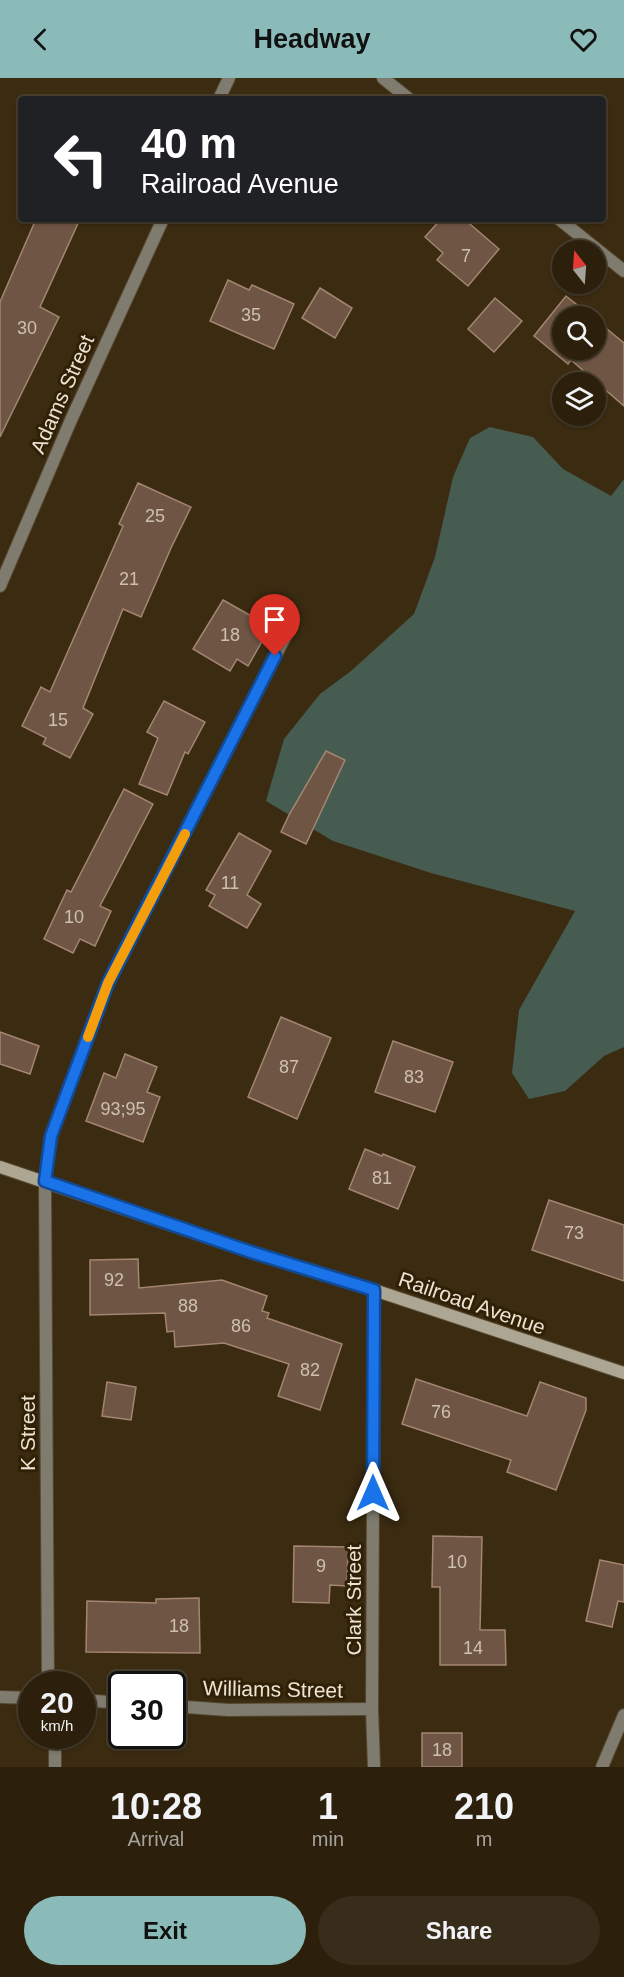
<!DOCTYPE html>
<html lang="en">
<head>
<meta charset="utf-8">
<style>
	body { margin:0; font-family:Arial,sans-serif; background:#382d1b; color:#f1f3f6; height:100vh; display:flex; flex-direction:column; font-size:22px; white-space:nowrap }
	* { box-sizing:border-box; margin:0 }
	p { font-size:20px; color:#a6a39d }
	.icon { flex:none; width:33px; height:33px; fill:none; stroke:currentColor; stroke-width:2; stroke-linecap:round; stroke-linejoin:round }
	.map { position:relative; height:1689px; overflow:hidden }
	.sheet { display:flex; flex-direction:column; background:#2c200d; flex:1 }
	.sheet>* { flex:none }
	.guide { position:absolute; left:18px; top:18px; width:588px; height:126px; border-radius:6px; box-shadow:0 2px 4px #0004,0 0 0 2px #483e2e; background:#202124; color:#fff; overflow:hidden }
	.needle { width:39px; rotate:343deg }
	.fabs { position:absolute; left:552px; top:162px; display:grid; gap:12px }
	.fabs a { display:grid; place-items:center; width:54px; height:54px; border-radius:50%; background:#2c200d; box-shadow:0 2px 4px #0004,0 0 0 2px #483e2e; font-size:30px }
	.speed { position:absolute; left:18px; top:1593px; display:flex; gap:12px; font-size:30px; font-weight:700; text-align:center }
	.speed>* { display:grid; place-content:center; width:78px; height:78px; border-radius:50%; background:#2c200d; box-shadow:0 2px 4px #0004,0 0 0 2px #483e2e; line-height:1 }
	.speed small { font-size:15px; font-weight:400 }
	.speed .limit { border:3px solid #111; border-radius:9px; background:#fff; color:#111 }
	.pin { position:absolute; display:grid; place-items:center; width:51px; height:51px; color:#fff; margin:-62px -26px; border-radius:50% 50% 50% 0; rotate:-45deg; box-shadow:0 0 6px #0007 }
	.pin .icon { rotate:45deg }
	.me { position:absolute; width:66px; margin:-33px; rotate:0deg; stroke-linejoin:round; filter:drop-shadow(0 0 4px #0008) }
	.turn { display:flex; align-items:center; gap:21px; height:126px; padding:0 24px; font-size:27px }
	.turn .icon { width:78px; height:78px; stroke-width:2.5 }
	.turn b { display:block; font-size:42px; line-height:51px }
	.eta { display:flex; justify-content:space-evenly; align-items:center; height:102px; text-align:center }
	.eta b { font-size:36px; font-weight:800; line-height:42px }
	.action { display:flex; gap:12px; margin-top:auto; padding:12px 24px }
	.action a { flex:1; height:69px; border-radius:36px; background:#8bbbb9; color:#111; font-size:24px; font-weight:800; line-height:69px; text-align:center }
	.action a+a { background:#382d1b; color:#f1f3f6 }
	header { display:flex; justify-content:space-between; align-items:center; height:78px; padding:0 24px; background:#8bbbb9; color:#111; font-size:27px; font-weight:800 }
	.map>svg:first-child { display:block }
	.green { fill:#475c51 }
	.building { fill:#6f5544; stroke:#a38572; stroke-width:1.5 }
	.lines { fill:none; stroke-linecap:round; stroke-linejoin:round }
	.lane-casing { stroke:#564830; stroke-width:14 }
	.street-casing { stroke:#564830; stroke-width:14 }
	.secondary-casing { stroke:#564830; stroke-width:14 }
	.lane { stroke:#7f7b6e; stroke-width:12 }
	.street { stroke:#7f7b6e; stroke-width:12 }
	.secondary { stroke:#ada692; stroke-width:12 }
	.route-casing { stroke:#114b97; stroke-width:15 }
	.route { stroke:#1a73e8; stroke-width:10 }
	.slow { stroke:#f59e0b; stroke-width:10 }
	.labels { text-anchor:middle; dominant-baseline:central; stroke-width:6; stroke-linejoin:round; paint-order:stroke }
	.number-label { font-size:18px; fill:#cdc0af }
	.street-label { font-size:21px; fill:#ece3d3; stroke:#302106 }
</style>
</head>
<body>
<header><svg class="icon" aria-label="back" viewBox="0 0 24 24"><path d="M15 5l-7 7 7 7"/></svg>Headway<svg class="icon" aria-label="heart" viewBox="0 0 24 24"><path d="M12 20l-8-8c-3-5 5-10 8-4 3-6 11-1 8 4z"/></svg></header>
<div class="map">
<svg width="624" height="1689" viewBox="0 0 624 1689">
	<rect width="100%" height="100%" fill="#3a2b11"/>
	<polygon class="green" points="490,349 533,359 563,391 611,418 624,401 624,969 604,978 565,1013 529,1021 512,995 519,932 575,833 431,795 333,763 266,723 284,661 320,616 351,593 414,536 435,479 453,399 470,360"/>
	<g class="building">
		<polygon points="36,141 80,141 40,229 59,239 0,359 0,224"/>
		<polygon points="441,141 464,141 499,171 468,208 437,182 443,175 425,159"/>
		<polygon points="228,202 249,212 252,207 294,226 274,271 210,243"/>
		<polygon points="320,210 352,230 335,260 302,240"/>
		<polygon points="566,218 591,238 562,238 562,272 596,272 596,242 624,265 624,328 571,282 568,286 534,258"/>
		<polygon points="495,220 522,243 494,274 468,251"/>
		<polygon points="138,405 191,429 171,470 141,539 123,531 83,630 93,636 70,680 43,666 46,660 22,648 41,609 50,614 123,448 119,446"/>
		<polygon points="223,522 260,543 254,553 264,560 248,588 237,581 230,593 193,571"/>
		<polygon points="164,623 205,644 188,676 185,674 167,717 139,706 158,660 147,654"/>
		<polygon points="326,673 345,682 306,766 281,754 289,737"/>
		<polygon points="124,711 153,726 100,828 111,833 95,868 80,861 73,875 44,861 67,812 71,814"/>
		<polygon points="239,755 271,773 247,817 261,826 247,850 209,828 215,817 206,812"/>
		<polygon points="281,939 331,960 297,1041 248,1019"/>
		<polygon points="0,954 39,968 30,996 0,986"/>
		<polygon points="393,963 453,984 435,1034 375,1014"/>
		<polygon points="125,976 157,989 147,1014 160,1019 143,1064 86,1043 104,995 116,1000"/>
		<polygon points="365,1071 382,1078 383,1076 415,1089 398,1131 349,1111"/>
		<polygon points="549,1122 624,1147 624,1203 532,1172"/>
		<polygon points="138,1181 139,1210 222,1202 267,1218 262,1233 269,1235 267,1240 342,1266 320,1332 278,1318 289,1286 224,1265 175,1269 174,1253 167,1254 165,1235 90,1237 90,1182"/>
		<polygon points="416,1301 527,1338 540,1304 586,1320 586,1332 556,1412 507,1394 511,1382 402,1346"/>
		<polygon points="107,1304 136,1309 131,1342 102,1338"/>
		<polygon points="433,1458 482,1459 480,1552 505,1552 506,1587 440,1587 440,1509 432,1509"/>
		<polygon points="294,1468 348,1469 347,1508 330,1507 329,1525 293,1524"/>
		<polygon points="600,1482 624,1487 624,1524 618,1523 612,1549 586,1543"/>
		<polygon points="199,1520 200,1575 86,1574 87,1523 156,1525 156,1521"/>
		<rect x="422" y="1655" width="40" height="34"/>
	</g>
	<g class="lines">
		<defs>
			<g id="lane">
				<polyline points="55,1689 55,1658"/>
				<polyline points="602,1689 624,1637"/>
			</g>
			<g id="street">
				<polyline points="383,0 409,21"/>
				<polyline points="219,21 229,0"/>
				<polyline points="559,141 624,193"/>
				<polyline points="0,508 71,342 163,141"/>
				<polyline points="48,1606 45,1103 51,1058 108,905 286,557"/>
				<polyline points="0,1619 32,1620"/>
				<polyline points="82,1622 122,1625"/>
				<polyline points="172,1628 228,1632 372,1631"/>
				<polyline points="374,1689 372,1631 374,1212"/>
			</g>
			<polyline id="secondary" points="0,1089 251,1174 374,1212 624,1295"/>
		</defs>
		<use href="#lane" class="lane-casing"/>
		<use href="#street" class="street-casing"/>
		<use href="#secondary" class="secondary-casing"/>
		<use href="#lane" class="lane"/>
		<use href="#street" class="street"/>
		<use href="#secondary" class="secondary"/>
	</g>
	<g class="lines">
		<defs>
			<polyline id="route" points="275,578 108,905 51,1058 45,1103 251,1174 374,1212 373,1415"/>
		</defs>
		<use href="#route" class="route-casing"/>
		<use href="#route" class="route"/>
		<polyline class="slow" points="88,959 108,905 185,756"/>
	</g>
	<g class="labels">
		<g class="number-label">
			<text x="466" y="178">7</text>
			<text x="251" y="237">35</text>
			<text x="27" y="250">30</text>
			<text x="155" y="438">25</text>
			<text x="129" y="501">21</text>
			<text x="230" y="557">18</text>
			<text x="58" y="642">15</text>
			<text x="230" y="805">11</text>
			<text x="74" y="839">10</text>
			<text x="289" y="989">87</text>
			<text x="414" y="999">83</text>
			<text x="123" y="1031">93;95</text>
			<text x="382" y="1100">81</text>
			<text x="574" y="1155">73</text>
			<text x="114" y="1202">92</text>
			<text x="188" y="1228">88</text>
			<text x="241" y="1248">86</text>
			<text x="310" y="1292">82</text>
			<text x="441" y="1334">76</text>
			<text x="457" y="1484">10</text>
			<text x="321" y="1488">9</text>
			<text x="179" y="1548">18</text>
			<text x="473" y="1570">14</text>
			<text x="442" y="1672">18</text>
		</g>
		<g class="street-label">
			<text transform="translate(62 316) rotate(-66)">Adams Street</text>
			<text transform="translate(472 1225) rotate(19)">Railroad Avenue</text>
			<text transform="translate(27 1355) rotate(-90)">K Street</text>
			<text transform="translate(353 1522) rotate(-90)">Clark Street</text>
			<text transform="translate(273 1611) rotate(1)">Williams Street</text>
		</g>
	</g>
</svg>
<div class="fabs">
<a><svg class="needle" viewBox="-14 -14 28 28"><path d="M0-13l5 13h-10z" fill="#e53935"/><path d="M0 13l5-13h-10z" fill="#a6a39d"/></svg></a>
<a><svg class="icon" aria-label="search" viewBox="0 0 24 24"><circle cx="10" cy="10" r="6"/><path d="M15 15l6 6"/></svg></a>
<a><svg class="icon" aria-label="layers" viewBox="0 0 24 24"><path d="M12 4l9 5-9 5-9-5zM3 14l9 5 9-5"/></svg></a>
</div>
<div class="speed"><div>20<small>km/h</small></div><div class="limit">30</div></div>
<div class="pin" style="left:275px;top:578px;background:#d93025"><svg class="icon" aria-label="arrive" viewBox="0 0 24 24"><path d="M6 21V4h12l-3 4 3 4H6"/></svg></div>
<svg class="me" style="left:373px;top:1415px" viewBox="-20 -20 40 40"><path d="M0-17L14 15 0 8-14 15z" fill="#1a73e8" stroke="#fff" stroke-width="4"/></svg>
<div class="guide">
<div class="turn"><svg class="icon" aria-label="left" viewBox="0 0 24 24"><path d="M17 20v-9H6M10 6l-5 5 5 5"/></svg><div><b>40 m</b>Railroad Avenue</div></div>
</div>
</div>
<section class="sheet">
<div class="eta">
<div><b>10:28</b><p>Arrival</p></div>
<div><b>1</b><p>min</p></div>
<div><b>210</b><p>m</p></div>
</div>
<div class="action"><a>Exit</a><a>Share</a></div>
</section>
</body>
</html>
